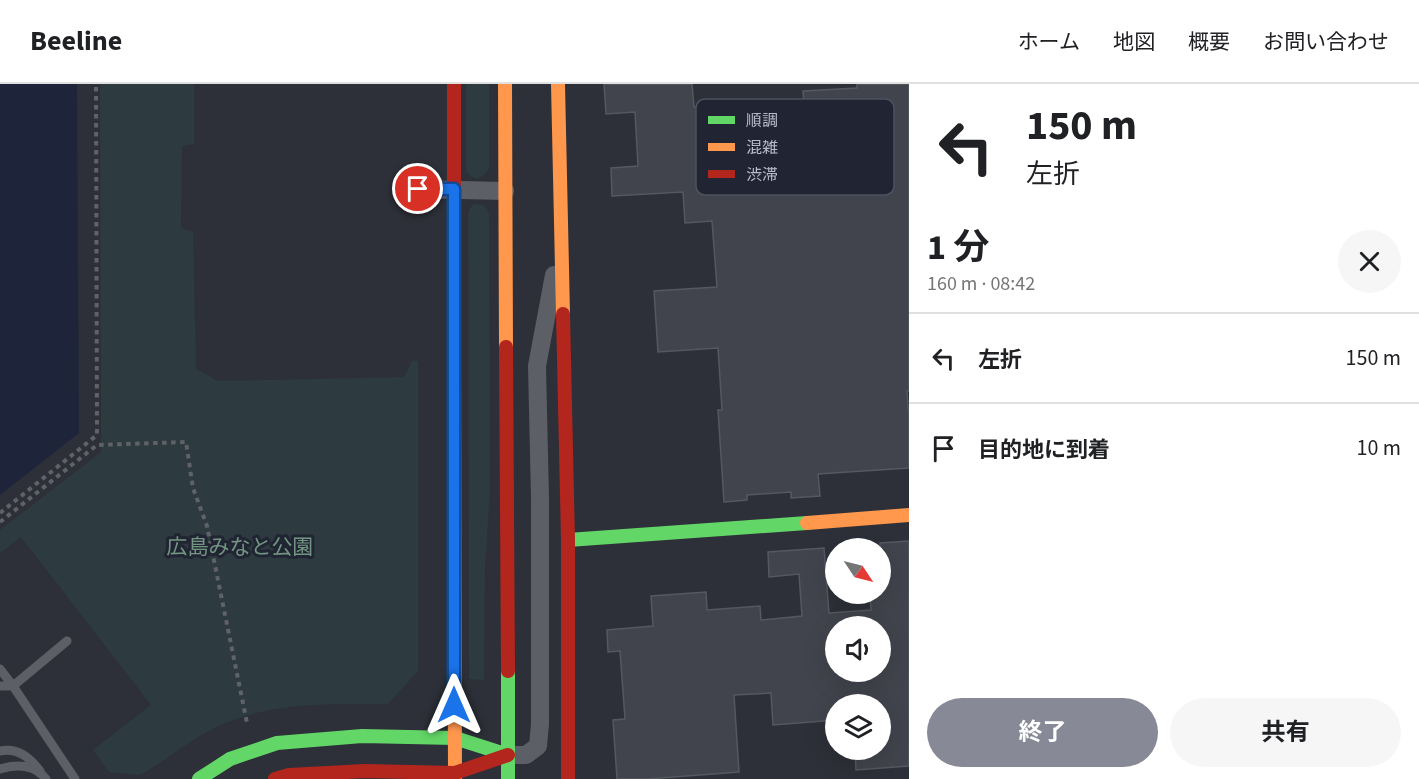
<!DOCTYPE html>
<html lang="ja">
<head>
<meta charset="utf-8">
<style>
	body { margin:0; font-family:"Source Sans 3","Noto Sans JP",sans-serif; background:#f6f6f6; color:#202124; height:100vh; display:flex; flex-direction:column; font-size:22px; white-space:nowrap }
	* { box-sizing:border-box; margin:0 }
	p { font-size:20px; color:#757577 }
	.icon { flex:none; width:33px; height:33px; fill:none; stroke:currentColor; stroke-width:2; stroke-linecap:round; stroke-linejoin:round }
	.map { position:relative; flex:1; overflow:hidden }
	.panel { display:flex; flex-direction:column; background:#fff; width:510px }
	.panel>* { flex:none }
	.banner { background:#fff; color:#202124; overflow:hidden }
	.needle { width:39px; rotate:125deg }
	.controls { position:absolute; left:825px; top:454px; display:grid; gap:12px }
	.controls a { display:grid; place-items:center; width:66px; height:66px; border-radius:50%; background:#fff; box-shadow:0 6px 24px #0002; font-size:30px }
	.pin { position:absolute; display:grid; place-items:center; width:51px; height:51px; color:#fff; margin:-26px; border:3px solid #fff; border-radius:50%; box-shadow:0 2px 6px #0007 }
	.me { position:absolute; width:66px; margin:-33px; rotate:0deg; stroke-linejoin:round; filter:drop-shadow(0 0 4px #0008) }
	.turn { display:flex; align-items:center; gap:21px; height:126px; padding:0 18px; font-size:27px }
	.turn .icon { width:78px; height:78px; stroke-width:2.5 }
	.turn b { display:block; font-size:42px; line-height:51px }
	.round { display:grid; place-items:center; flex:none; width:63px; height:63px; border-radius:32px; background:#f6f6f6 }
	.headline { display:flex; align-items:center; justify-content:space-between; height:102px; padding:0 18px }
	h1 { font-size:36px; font-weight:700; line-height:45px }
	.action { display:flex; gap:12px; margin-top:auto; padding:12px 18px }
	.action a { flex:1; height:69px; border-radius:36px; background:#878a96; color:#fff; font-size:24px; font-weight:700; line-height:69px; text-align:center }
	.action a+a { background:#f6f6f6; color:#202124 }
	ul { padding:0; list-style:none }
	li { display:flex; align-items:center; gap:18px; height:90px; padding:0 18px; border-top:2px solid #e0e0e0 }
	li div { flex:1 }
	li b { display:block; font-size:22px }
	li em { font-style:normal }
	header { display:flex; align-items:center; gap:36px; box-sizing:border-box; height:84px; padding:0 30px; background:#fff; border-bottom:2px solid #e0e0e0 }
	header strong { font-size:28px }
	nav { display:flex; gap:33px; margin-inline-start:auto; font-size:21px }
	main { display:flex; flex:1; min-height:0 }
	.map>svg:first-child { display:block }
	.green { fill:#2d3a40 }
	.water { fill:#1e243a }
	.building { fill:#42444d; stroke:#555860; stroke-width:1.5; fill-rule:evenodd }
	.lines { fill:none; stroke-linecap:round; stroke-linejoin:round }
	.path { stroke:#5f6268; stroke-width:4; stroke-dasharray:4.5 4.5; stroke-linecap:butt }
	.lane { stroke:#5d5f66; stroke-width:9 }
	.street { stroke:#5d5f66; stroke-width:18 }
	.fast { stroke:#63d668; stroke-width:14 }
	.slow { stroke:#ff974d; stroke-width:14 }
	.jam { stroke:#b3261e; stroke-width:14 }
	.route-casing { stroke:#114b97; stroke-width:15 }
	.route { stroke:#1a73e8; stroke-width:10 }
	.labels { text-anchor:middle; dominant-baseline:central; stroke-width:6; stroke-linejoin:round; paint-order:stroke }
	.park-label { font-size:21px; fill:#729682; stroke:#212533 }
	.key { fill:#212533; stroke:#4e5260; stroke-width:1.5 }
	.key-label { font-size:16px; fill:#b8bbc8 }
</style>
</head>
<body>
<header>
<strong>Beeline</strong>
<nav><a>ホーム</a><a>地図</a><a>概要</a><a>お問い合わせ</a></nav>
</header>
<main>
<div class="map">
<svg width="909" height="695" viewBox="0 0 909 695">
	<rect width="100%" height="100%" fill="#2d3038"/>
	<g class="green">
		<path d="M 100,0 L 194,0 L 194,60 L 182,62 L 181,144 L 193,148 L 196,285 L 218,297 L 404,293 L 412,277 L 418,277 L 418,587 L 388,620 C 331,620 269,617 215,644 C 192,655 171,672 149,686 L 139,691 L 109,688 L 93,666 L 151,621 L 21,453 L 0,469 L 0,446 L 101,368 Z"/>
		<path d="M 466,0 L 489,0 L 489,84 C 482,95 475,99 466,87 Z"/>
		<path d="M 474,120 C 483,120 486,122 489,130 L 490,407 L 485,484 L 484,596 L 469,595 L 468,130 L 470,124 Z"/>
	</g>
	<polygon class="water" points="0,0 77,0 79,349 0,411"/>
	<g class="building">
		<polygon points="604,0 692,0 694,23 697,23 700,76 807,68 803,7 857,4 857,0 909,0 909,307 907,307 909,334 909,384 818,390 820,412 791,414 791,408 747,411 747,416 724,418 718,326 722,326 718,264 658,268 654,207 717,203 712,137 685,139 683,108 612,112 611,84 638,82 635,28 606,30"/>
		<path d="M 909,457 L 909,682 L 856,686 L 855,666 L 880,666 L 880,621 L 836,621 L 836,636 L 773,641 L 771,609 L 734,611 L 739,688 L 647,695 L 617,695 L 613,636 L 625,635 L 620,567 L 608,568 L 607,546 L 653,542 L 651,512 L 706,508 L 707,526 L 760,522 L 761,536 L 802,532 L 799,490 L 769,493 L 768,468 L 824,464 L 829,529 L 871,526 L 870,510 L 880,510 L 880,459 ZM 836,543 L 880,543 L 880,588 L 836,588 Z"/>
	</g>
	<g class="lines">
		<g class="path">
			<polyline points="0,429 97,351 96,0"/>
			<polyline points="0,438 97,361 186,358 193,404 207,442 247,639"/>
		</g>
		<g class="lane">
			<polyline points="0,585 13,602 67,557"/>
			<polyline points="0,602 13,602 75,695"/>
			<path d="M 0,667 C 18,663 30,674 40,687"/>
			<path d="M 0,685 C 17,680 34,680 46,695"/>
		</g>
		<g class="street">
			<polyline points="418,105 505,107"/>
			<polyline points="508,671 526,671 538,662 540,640 540,414 537,282 554,191"/>
		</g>
		<g class="fast">
			<polyline points="568,456 807,439"/>
			<polyline points="508,587 508,695"/>
			<polyline points="199,695 230,675 277,659 362,652 455,654 508,671"/>
		</g>
		<g class="slow">
			<polyline points="505,0 506,263"/>
			<polyline points="558,0 563,230"/>
			<polyline points="454,282 455,695"/>
			<polyline points="807,439 909,431"/>
		</g>
		<g class="jam">
			<polyline points="454,0 454,282"/>
			<polyline points="563,230 568,456 568,695"/>
			<polyline points="506,263 508,587"/>
			<polyline points="275,695 289,691 365,687 455,689 508,671"/>
		</g>
	</g>
	<g class="lines">
		<defs>
			<polyline id="route" points="418,105 454,105 454,621"/>
		</defs>
		<use href="#route" class="route-casing"/>
		<use href="#route" class="route"/>
	</g>
	<g class="labels">
		<g class="park-label">
			<text x="240" y="463">広島みなと公園</text>
		</g>
	</g>
	<rect x="696" y="15" width="198" height="96" rx="9" class="key"/>
	<rect x="708" y="32" width="27" height="8" fill="#63d668"/>
	<rect x="708" y="59" width="27" height="8" fill="#ff974d"/>
	<rect x="708" y="86" width="27" height="8" fill="#b3261e"/>
	<g class="key-label">
		<text x="746" y="42">順調</text>
		<text x="746" y="69">混雑</text>
		<text x="746" y="96">渋滞</text>
	</g>
</svg>
<div class="controls">
<a><svg class="needle" viewBox="-14 -14 28 28"><path d="M0-13l5 13h-10z" fill="#e53935"/><path d="M0 13l5-13h-10z" fill="#757577"/></svg></a>
<a><svg class="icon" aria-label="sound" viewBox="0 0 24 24"><path d="M4 9h4l5-4v14l-5-4H4zM17 9q2 3 0 6"/></svg></a>
<a><svg class="icon" aria-label="layers" viewBox="0 0 24 24"><path d="M12 4l9 5-9 5-9-5zM3 14l9 5 9-5"/></svg></a>
</div>
<div class="pin" style="left:418px;top:105px;background:#d93025"><svg class="icon" aria-label="arrive" viewBox="0 0 24 24"><path d="M6 21V4h12l-3 4 3 4H6"/></svg></div>
<svg class="me" style="left:454px;top:621px" viewBox="-20 -20 40 40"><path d="M0-17L14 15 0 8-14 15z" fill="#1a73e8" stroke="#fff" stroke-width="4"/></svg>
</div>
<section class="panel">
<div class="banner">
<div class="turn"><svg class="icon" aria-label="left" viewBox="0 0 24 24"><path d="M17 20v-9H6M10 6l-5 5 5 5"/></svg><div><b>150 m</b>左折</div></div>
</div>
<div class="headline"><div><h1>1 分</h1><p>160 m · 08:42</p></div><a class="round"><svg class="icon" aria-label="close" viewBox="0 0 24 24"><path d="M6 6l12 12M18 6L6 18"/></svg></a></div>
<ul>
<li><svg class="icon" aria-label="left" viewBox="0 0 24 24"><path d="M17 20v-9H6M10 6l-5 5 5 5"/></svg><div><b>左折</b></div><em>150 m</em></li>
<li><svg class="icon" aria-label="arrive" viewBox="0 0 24 24"><path d="M6 21V4h12l-3 4 3 4H6"/></svg><div><b>目的地に到着</b></div><em>10 m</em></li>
</ul>
<div class="action"><a>終了</a><a>共有</a></div>
</section>
</main>
</body>
</html>
